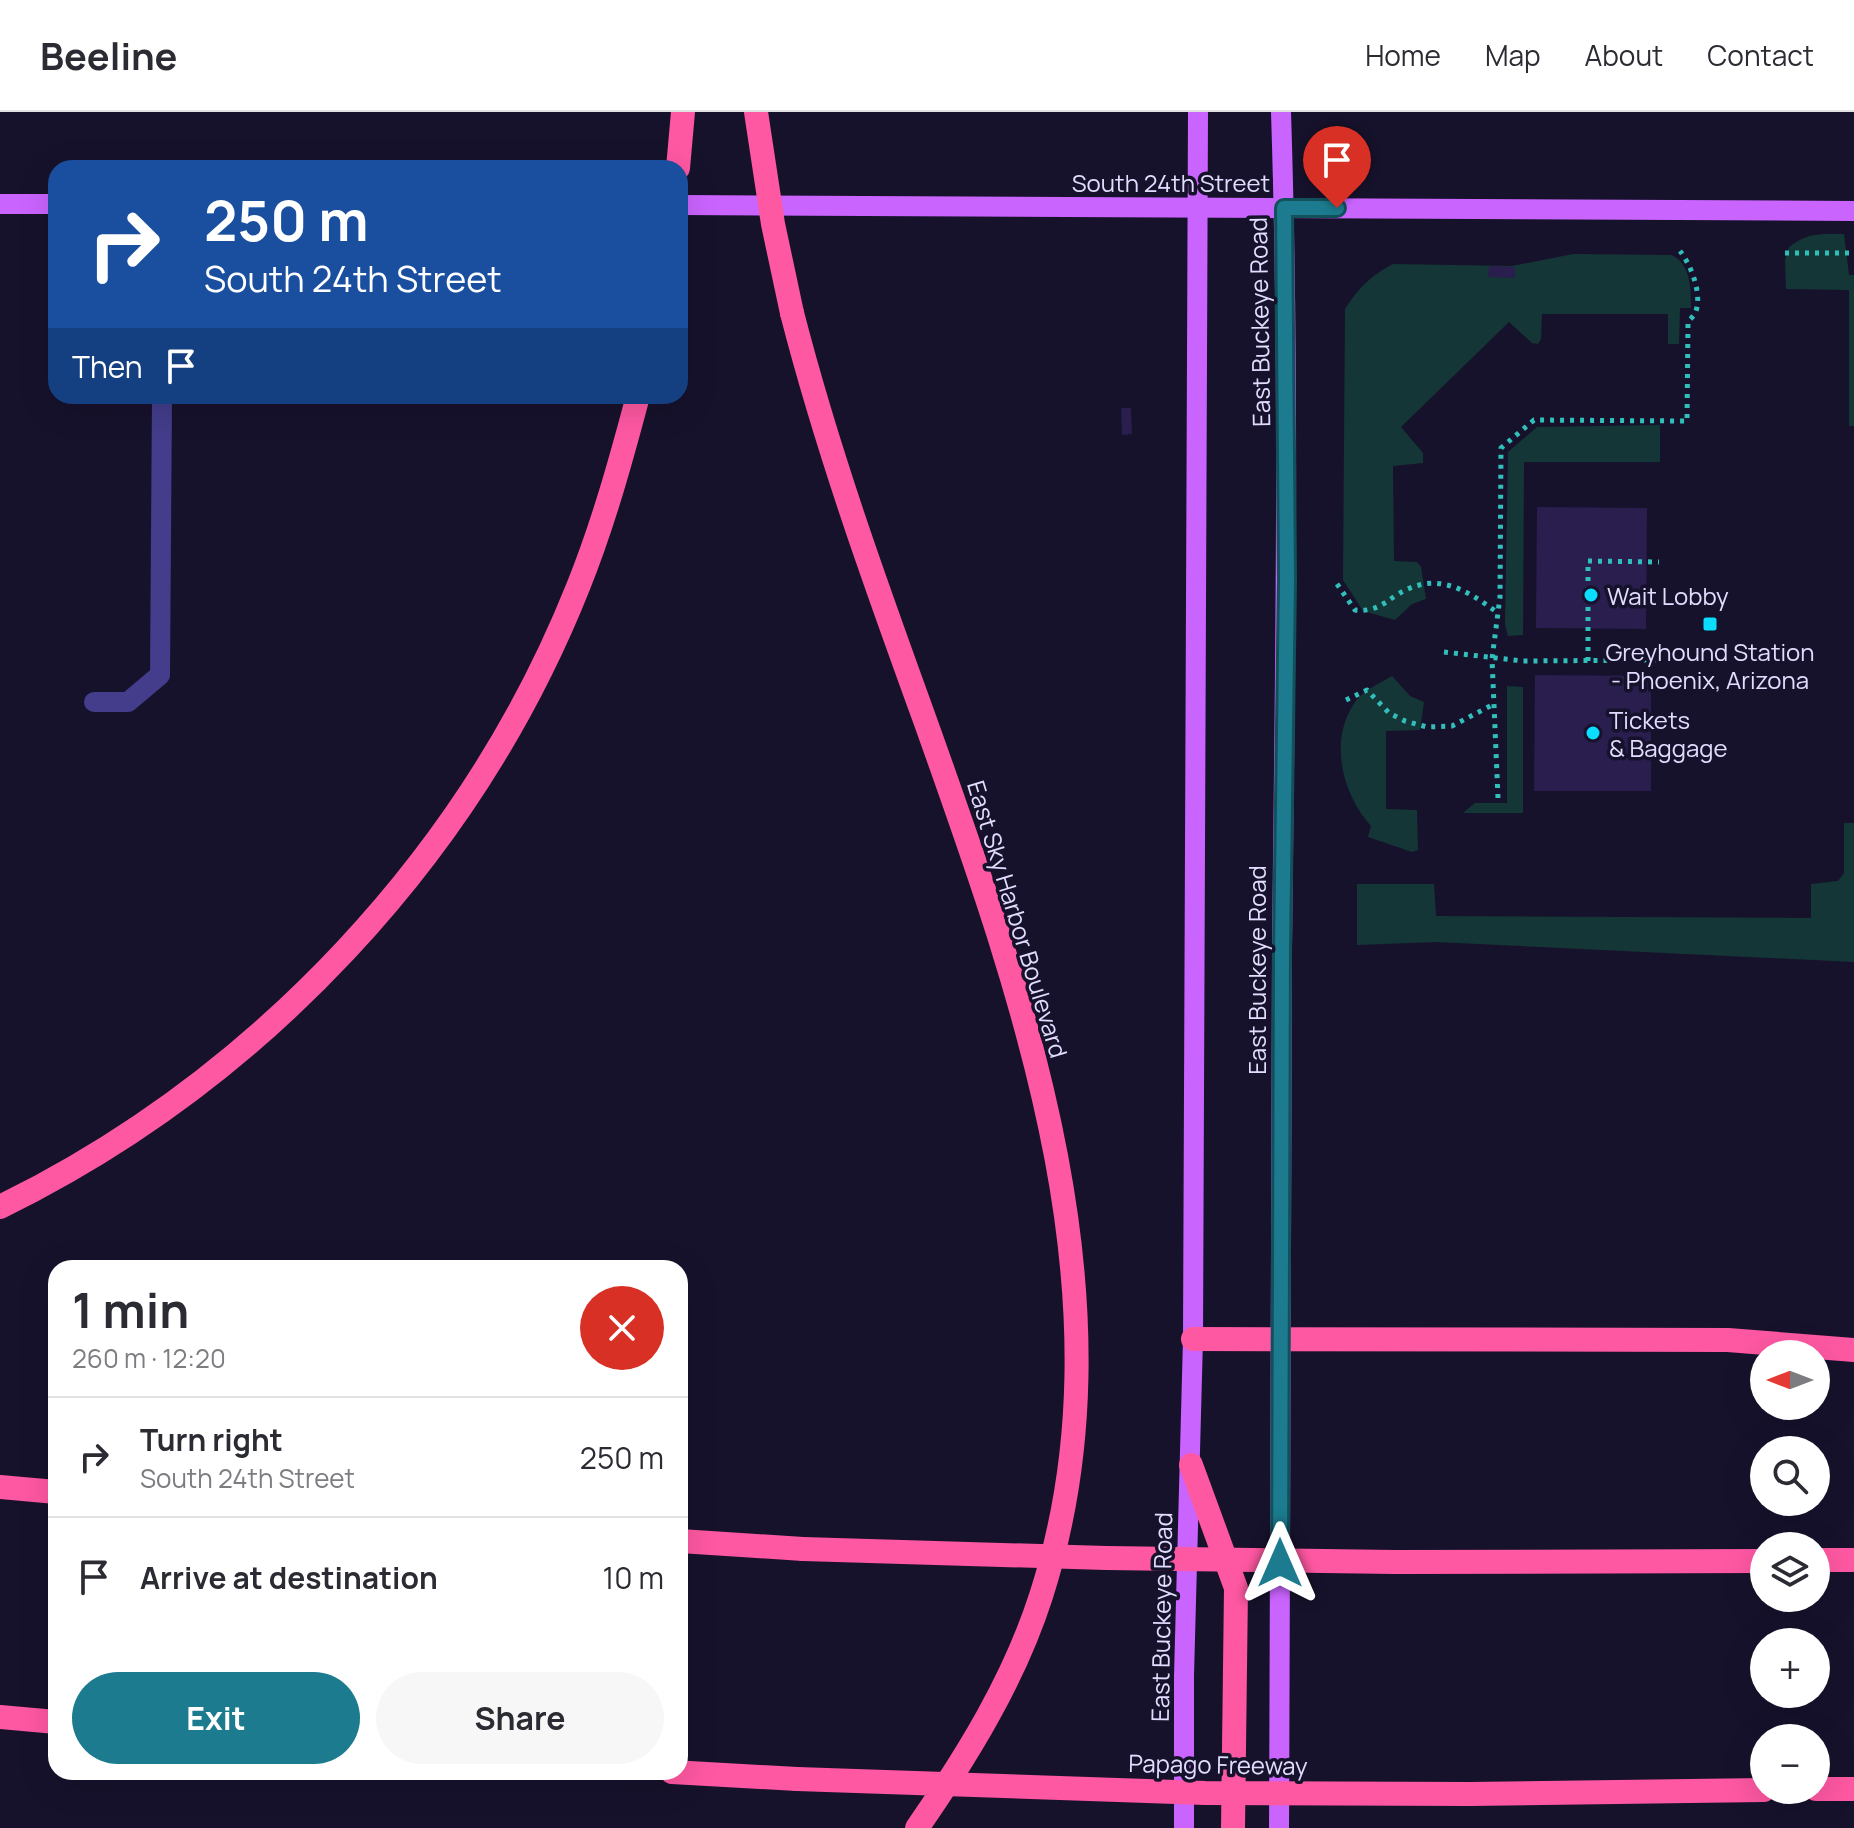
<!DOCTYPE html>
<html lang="en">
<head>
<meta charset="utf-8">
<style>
	body { margin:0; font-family:Manrope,sans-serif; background:#f7f7f7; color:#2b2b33; height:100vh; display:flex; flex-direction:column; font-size:30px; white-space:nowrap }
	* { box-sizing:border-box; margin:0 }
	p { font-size:26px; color:#7c7c81 }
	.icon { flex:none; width:44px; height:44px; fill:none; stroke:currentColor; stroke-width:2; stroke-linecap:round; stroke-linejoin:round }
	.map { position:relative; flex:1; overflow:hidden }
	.drawer { position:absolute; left:48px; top:1148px; width:640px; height:520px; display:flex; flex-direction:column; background:#fff; border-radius:24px; box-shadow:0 8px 32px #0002 }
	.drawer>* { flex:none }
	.hud { position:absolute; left:48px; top:48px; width:640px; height:244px; border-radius:24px; box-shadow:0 8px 32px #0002; background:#1a4fa0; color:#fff; overflow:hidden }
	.needle { width:52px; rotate:270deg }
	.controls { position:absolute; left:1750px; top:1228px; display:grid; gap:16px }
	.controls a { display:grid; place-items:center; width:80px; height:80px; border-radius:50%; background:#fff; box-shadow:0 8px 32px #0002; font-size:40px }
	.pin { position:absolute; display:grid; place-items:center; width:68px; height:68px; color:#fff; margin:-82px -34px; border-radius:50% 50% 50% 0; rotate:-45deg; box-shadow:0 0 8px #0007 }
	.pin .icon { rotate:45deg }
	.me { position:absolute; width:88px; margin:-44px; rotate:0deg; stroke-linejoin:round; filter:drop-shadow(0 0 6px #0008) }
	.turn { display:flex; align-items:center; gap:28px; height:168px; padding:0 24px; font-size:36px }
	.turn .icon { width:104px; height:104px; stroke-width:2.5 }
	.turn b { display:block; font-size:56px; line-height:68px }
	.then { display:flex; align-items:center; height:76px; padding:0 24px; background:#0003; gap:16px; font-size:30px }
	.round { display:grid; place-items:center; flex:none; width:84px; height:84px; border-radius:42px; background:#f7f7f7 }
	.headline { display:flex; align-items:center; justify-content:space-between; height:136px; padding:0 24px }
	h1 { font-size:48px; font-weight:700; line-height:60px }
	.primary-button { display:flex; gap:16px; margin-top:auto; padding:16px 24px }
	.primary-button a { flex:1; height:92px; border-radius:48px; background:#1c7b8e; color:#fff; font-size:32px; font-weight:700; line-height:92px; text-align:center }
	.primary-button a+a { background:#f7f7f7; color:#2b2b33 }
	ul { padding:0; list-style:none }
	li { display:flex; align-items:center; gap:24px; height:120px; padding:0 24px; border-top:2px solid #e1e1e2 }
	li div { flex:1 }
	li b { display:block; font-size:30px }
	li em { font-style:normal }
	header { display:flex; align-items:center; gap:48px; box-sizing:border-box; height:112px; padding:0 40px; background:#fff; border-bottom:2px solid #e1e1e2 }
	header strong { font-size:38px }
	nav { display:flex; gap:44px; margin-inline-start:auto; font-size:28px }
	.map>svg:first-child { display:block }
	.green { fill:#153636 }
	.building { fill:#291e4d }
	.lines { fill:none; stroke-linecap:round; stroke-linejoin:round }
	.path { stroke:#31bfbb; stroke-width:5; stroke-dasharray:4 6; stroke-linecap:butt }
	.minor { stroke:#433d8b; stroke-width:20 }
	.major { stroke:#ca64fe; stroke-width:20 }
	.highway { stroke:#fe58a2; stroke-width:24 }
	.highway-bridge { stroke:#fe58a2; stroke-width:24 }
	.route-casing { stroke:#12505c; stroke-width:20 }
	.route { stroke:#1c7b8e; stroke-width:14 }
	.poi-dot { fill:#0addfe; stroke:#17122c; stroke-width:3 }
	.labels { text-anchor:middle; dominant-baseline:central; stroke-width:7; stroke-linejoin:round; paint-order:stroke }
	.street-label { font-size:24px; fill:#e2ddff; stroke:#17122c }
	.poi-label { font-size:24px; fill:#e2ddff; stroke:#17122c; text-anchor:start }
</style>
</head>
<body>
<header>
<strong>Beeline</strong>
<nav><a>Home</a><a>Map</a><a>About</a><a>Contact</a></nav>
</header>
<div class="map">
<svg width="1854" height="1716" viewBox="0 0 1854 1716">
	<rect width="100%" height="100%" fill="#17122c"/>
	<g class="green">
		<path d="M 1844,122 L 1849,163 L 1854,163 L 1854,314 L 1849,314 L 1849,178 L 1786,177 L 1785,148 L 1789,135 C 1808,120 1821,122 1844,122 Z"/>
		<path d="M 1573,142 L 1671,143 C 1691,151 1691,177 1691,196 L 1680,196 L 1679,232 L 1668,232 L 1668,202 L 1542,202 L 1541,227 L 1538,232 L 1532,231 L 1509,210 L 1401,315 L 1423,341 L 1423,351 L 1393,354 L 1394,449 L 1417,450 L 1421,455 L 1426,487 L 1412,492 L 1395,508 L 1363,499 L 1343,468 L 1345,197 C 1357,177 1373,162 1393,152 L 1512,154 Z"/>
		<polygon points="1660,313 1660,350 1524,350 1523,523 1508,524 1505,512 1508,340 1537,315"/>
		<path d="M 1392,564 L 1410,584 L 1424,590 L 1420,618 L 1386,619 L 1386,697 L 1417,698 L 1418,738 L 1412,740 L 1368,725 L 1371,714 C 1343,683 1329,631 1353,593 C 1361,579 1379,572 1392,564 Z"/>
		<polygon points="1507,574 1523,575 1523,701 1463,701 1475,691 1507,691"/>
		<polygon points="1844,711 1854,711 1854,850 1436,830 1357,833 1357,772 1434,772 1436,804 1811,806 1811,772 1838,769 1844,761"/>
	</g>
	<g class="building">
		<polygon points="1489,154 1515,155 1515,166 1488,165"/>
		<polygon points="1121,296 1131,296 1132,322 1122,323"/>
		<polygon points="1537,395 1647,396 1646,517 1536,516"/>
		<polygon points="1535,563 1651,564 1651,679 1534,679"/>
	</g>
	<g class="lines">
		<g class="path">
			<polyline points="1785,141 1854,141"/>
			<path d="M 1337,472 L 1355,498 C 1373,500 1382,493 1395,484 C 1435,458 1464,476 1498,501"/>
			<polyline points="1444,540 1523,549 1658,548"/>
			<polyline points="1588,549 1588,449 1659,450"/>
			<polyline points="1346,588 1367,578 1389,601 1405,609 1427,615 1452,614 1494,592"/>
			<path d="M 1498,686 L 1492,547 L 1500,485 L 1501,336 L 1534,308 L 1687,309 L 1688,210 C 1690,207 1695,203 1696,199 C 1702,181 1691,153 1680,139"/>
		</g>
		<polyline class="minor" points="94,590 128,590 160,563 162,284"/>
		<g class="major">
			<polyline points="0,92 56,92"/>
			<polyline points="680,93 1854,99"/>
			<polyline points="1184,1716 1184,1564 1193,1227 1198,0"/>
			<path d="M 1279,1716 C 1281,1423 1279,1130 1282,836 C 1285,557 1290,279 1281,0"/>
		</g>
		<g class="highway">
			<polyline points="678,56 683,0"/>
			<path d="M 792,201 C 828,341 877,476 926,611 C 1024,886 1135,1192 1041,1484 C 1014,1568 967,1644 917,1716"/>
			<path d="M 0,1095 C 259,968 471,743 578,475 C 603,413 621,348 638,284"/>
			<polyline points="1193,1227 1728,1228 1854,1238"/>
			<polyline points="1191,1353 1236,1476 1233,1716"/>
			<polyline points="0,1375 56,1380"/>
			<polyline points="680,1429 803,1437"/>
			<polyline points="1816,1448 1854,1448"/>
			<polyline points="1395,1450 1764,1449"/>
			<polyline points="0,1605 56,1610"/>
			<polyline points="672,1660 797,1667"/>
			<polyline points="1816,1677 1854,1677"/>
			<polyline points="1470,1682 1764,1678"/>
		</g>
		<g class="highway-bridge">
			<polyline points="756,0 773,112 792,201"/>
			<polyline points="803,1437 1106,1446 1395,1450"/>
			<polyline points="797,1667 1205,1681 1470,1682"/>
		</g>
	</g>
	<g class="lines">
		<defs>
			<polyline id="route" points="1280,1451 1282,840 1287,468 1284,96 1337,96"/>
		</defs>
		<use href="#route" class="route-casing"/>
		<use href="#route" class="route"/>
	</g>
	<g class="poi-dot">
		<circle cx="1591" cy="483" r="8"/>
		<rect x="1702" y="504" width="16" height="16" rx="4"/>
		<circle cx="1593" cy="621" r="8"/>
	</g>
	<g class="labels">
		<g class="street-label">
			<text x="1171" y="70">South 24th Street</text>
			<text transform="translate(1259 210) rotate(-91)">East Buckeye Road</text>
			<text transform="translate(1018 807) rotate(73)">East Sky Harbor Boulevard</text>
			<text transform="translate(1256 858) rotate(-90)">East Buckeye Road</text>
			<text transform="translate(1161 1505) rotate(-89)">East Buckeye Road</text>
			<text transform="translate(1218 1652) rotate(1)">Papago Freeway</text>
		</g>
		<g class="poi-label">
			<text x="1607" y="483">Wait Lobby</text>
			<text x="1710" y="539" text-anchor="middle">Greyhound Station<tspan x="1710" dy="28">- Phoenix, Arizona</tspan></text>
			<text x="1609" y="607">Tickets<tspan x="1609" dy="28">&amp; Baggage</tspan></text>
		</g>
	</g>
</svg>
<div class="controls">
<a><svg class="needle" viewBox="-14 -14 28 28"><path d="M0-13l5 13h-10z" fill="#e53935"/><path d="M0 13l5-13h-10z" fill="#7c7c81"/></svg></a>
<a><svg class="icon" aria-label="search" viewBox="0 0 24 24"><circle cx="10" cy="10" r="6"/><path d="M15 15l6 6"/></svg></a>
<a><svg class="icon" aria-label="layers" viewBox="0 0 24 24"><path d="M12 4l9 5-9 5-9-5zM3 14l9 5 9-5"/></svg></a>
<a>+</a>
<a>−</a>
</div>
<div class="pin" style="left:1337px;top:96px;background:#d93025"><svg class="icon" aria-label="arrive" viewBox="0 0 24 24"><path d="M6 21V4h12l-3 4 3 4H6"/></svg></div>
<svg class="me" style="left:1280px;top:1451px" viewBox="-20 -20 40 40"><path d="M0-17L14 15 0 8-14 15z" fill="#1c7b8e" stroke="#fff" stroke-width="4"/></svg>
<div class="hud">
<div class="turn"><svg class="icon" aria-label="right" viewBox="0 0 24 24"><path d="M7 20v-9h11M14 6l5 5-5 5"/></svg><div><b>250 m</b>South 24th Street</div></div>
<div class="then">Then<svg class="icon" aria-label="arrive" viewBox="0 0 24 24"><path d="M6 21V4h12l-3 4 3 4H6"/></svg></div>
</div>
<section class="drawer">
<div class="headline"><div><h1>1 min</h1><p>260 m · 12:20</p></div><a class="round" style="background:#d93025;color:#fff"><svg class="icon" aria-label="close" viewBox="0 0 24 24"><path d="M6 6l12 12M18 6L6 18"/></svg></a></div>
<ul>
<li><svg class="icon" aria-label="right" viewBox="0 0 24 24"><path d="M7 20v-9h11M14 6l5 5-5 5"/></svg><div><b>Turn right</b><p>South 24th Street</p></div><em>250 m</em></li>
<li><svg class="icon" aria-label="arrive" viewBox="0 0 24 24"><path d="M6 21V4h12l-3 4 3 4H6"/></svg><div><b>Arrive at destination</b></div><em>10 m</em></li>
</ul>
<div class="primary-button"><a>Exit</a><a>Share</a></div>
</section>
</div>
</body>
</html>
